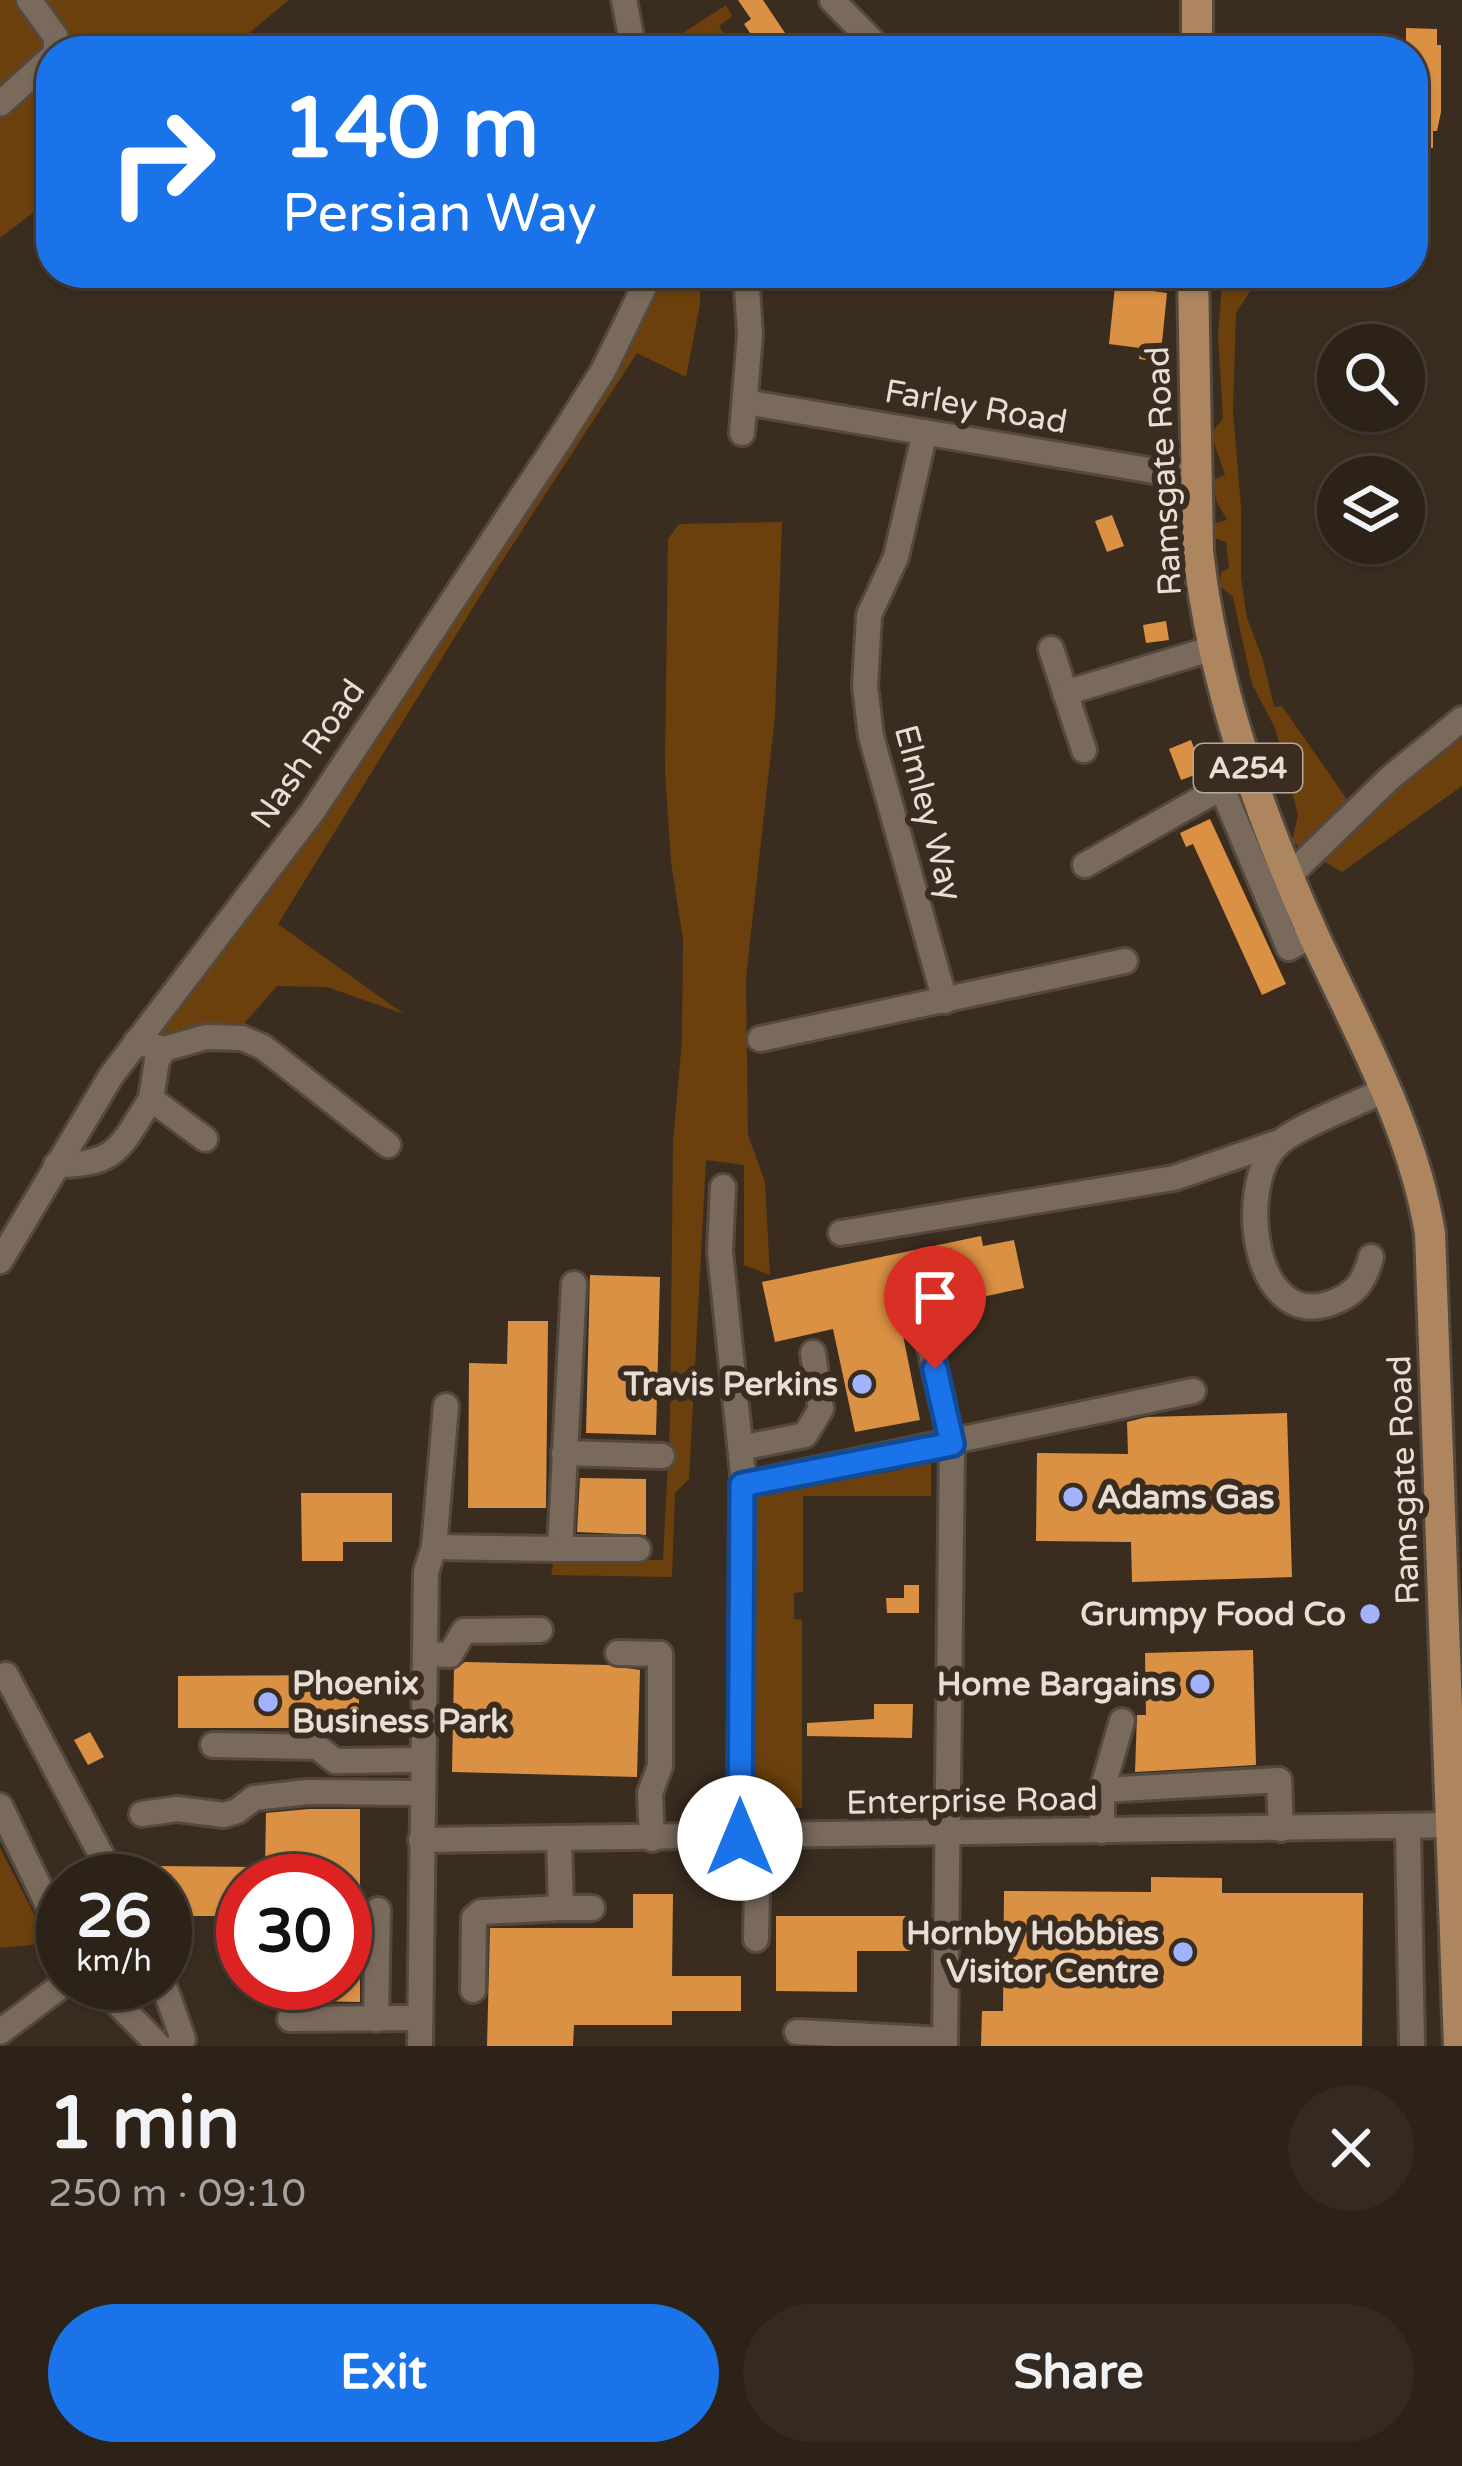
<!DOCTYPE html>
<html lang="en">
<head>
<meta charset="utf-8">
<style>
	body { margin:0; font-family:"Varela Round",sans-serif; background:#342a21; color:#f1f3f6; height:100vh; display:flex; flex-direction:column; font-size:45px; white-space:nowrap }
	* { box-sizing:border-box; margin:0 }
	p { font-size:39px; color:#a6a4a2 }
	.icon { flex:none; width:66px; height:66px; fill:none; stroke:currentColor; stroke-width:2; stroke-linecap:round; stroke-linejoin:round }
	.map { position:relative; height:2046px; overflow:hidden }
	.panel { display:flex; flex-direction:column; background:#2c2218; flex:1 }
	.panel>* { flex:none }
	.banner { position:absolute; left:36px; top:36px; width:1392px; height:252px; border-radius:48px; box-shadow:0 3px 9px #0004,0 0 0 3px #483f37; background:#1a73e8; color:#fff; overflow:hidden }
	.fabs { position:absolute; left:1317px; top:324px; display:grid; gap:24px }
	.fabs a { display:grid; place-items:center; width:108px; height:108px; border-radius:50%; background:#2c2218; box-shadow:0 3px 9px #0004,0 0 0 3px #483f37; font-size:60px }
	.speed { position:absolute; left:36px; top:1854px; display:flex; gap:24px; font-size:60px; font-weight:700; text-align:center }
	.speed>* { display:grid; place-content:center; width:156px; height:156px; border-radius:50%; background:#2c2218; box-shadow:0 3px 9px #0004,0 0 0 3px #483f37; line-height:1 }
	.speed small { font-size:30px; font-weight:400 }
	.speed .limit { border:18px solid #d22; background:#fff; color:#111 }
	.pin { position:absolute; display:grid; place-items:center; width:102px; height:102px; color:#fff; margin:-123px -51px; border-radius:50% 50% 50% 0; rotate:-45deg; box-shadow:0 0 12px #0007 }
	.pin .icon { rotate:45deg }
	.me { position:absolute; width:132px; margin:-66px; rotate:0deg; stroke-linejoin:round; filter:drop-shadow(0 0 9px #0008) }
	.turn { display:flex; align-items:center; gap:42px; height:252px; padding:0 48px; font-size:54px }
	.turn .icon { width:156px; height:156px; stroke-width:2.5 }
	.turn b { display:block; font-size:84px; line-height:102px }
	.round { display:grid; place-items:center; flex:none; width:126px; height:126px; border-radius:63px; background:#342a21 }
	.head { display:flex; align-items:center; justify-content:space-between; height:204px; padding:0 48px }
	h1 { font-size:72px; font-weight:800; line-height:90px }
	.primary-button { display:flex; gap:24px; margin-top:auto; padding:24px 48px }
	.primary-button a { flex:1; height:138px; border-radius:72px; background:#1a73e8; color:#fff; font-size:48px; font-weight:800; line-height:138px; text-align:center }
	.primary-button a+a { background:#342a21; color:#f1f3f6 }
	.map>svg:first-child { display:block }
	.green { fill:#6b400d }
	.building { fill:#db9143 }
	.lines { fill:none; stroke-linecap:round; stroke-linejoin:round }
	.minor-casing { stroke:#54493e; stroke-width:30 }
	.major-casing { stroke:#54493e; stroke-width:36 }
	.minor { stroke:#7a6a5c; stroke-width:24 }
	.major { stroke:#ad8660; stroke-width:30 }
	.route-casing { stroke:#114b97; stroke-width:30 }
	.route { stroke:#1a73e8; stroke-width:21 }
	.poi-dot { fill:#a2b2fd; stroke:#3a2d20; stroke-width:4.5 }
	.labels { text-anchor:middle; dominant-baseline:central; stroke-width:12; stroke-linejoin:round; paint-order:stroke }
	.shield { fill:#3a2d20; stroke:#b3a99f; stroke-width:3 }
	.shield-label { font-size:30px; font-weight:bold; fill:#e7ded6 }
	.street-label { font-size:33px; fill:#e7ded6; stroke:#3a2d20 }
	.poi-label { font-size:33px; font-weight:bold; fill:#e7ded6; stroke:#3a2d20; text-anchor:end }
</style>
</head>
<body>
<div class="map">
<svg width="1462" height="2046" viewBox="0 0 1462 2046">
	<rect width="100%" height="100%" fill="#3a2d20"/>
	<g class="green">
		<polygon points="0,0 289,0 227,51 51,51 51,199 0,238"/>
		<polygon points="726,5 732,16 719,26 734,51 655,51"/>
		<polygon points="660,273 700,273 700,304 686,377 637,353 495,572 278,924 404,1014 327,987 277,986 236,1033 154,1038"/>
		<polygon points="1223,273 1262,273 1236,313 1233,411 1241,507 1241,578 1247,618 1263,660 1274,707 1282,706 1348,801 1383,776 1462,705 1462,786 1342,872 1292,842 1298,815 1275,728 1252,684 1233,597 1220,586 1221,572 1229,568 1226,542 1215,538 1211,524 1227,520 1216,500 1213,480 1225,475 1211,434 1223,418 1218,335"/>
		<polygon points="782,522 775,715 746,978 748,1135 765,1182 770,1275 744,1265 744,1165 706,1160 689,1479 675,1493 672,1577 551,1575 554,1560 663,1560 670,1423 673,1142 682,1040 683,939 671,862 665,770 668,539 679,524"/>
		<polygon points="931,1459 931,1496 803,1496 803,1592 794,1593 794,1619 802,1620 802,1808 752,1808 756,1499 768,1491 775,1493 775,1490 884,1468 885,1473 901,1470 901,1465"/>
		<polygon points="0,1848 49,1943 0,1948"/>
	</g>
	<g class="building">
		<polygon points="738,0 763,0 791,42 777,51 762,51 744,24 751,19"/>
		<polygon points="1406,28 1437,29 1437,45 1441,45 1441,112 1437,131 1433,131 1433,148 1413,148 1413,51 1406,51"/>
		<polygon points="1115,286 1167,293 1160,362 1139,359 1140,348 1109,344"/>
		<polygon points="1112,515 1124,546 1107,552 1095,521"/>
		<polygon points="1166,621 1169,640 1146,643 1143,625"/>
		<polygon points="1191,740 1203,772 1181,780 1169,749"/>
		<polygon points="1210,819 1286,984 1262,995 1193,844 1186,847 1180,833"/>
		<polygon points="981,1236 983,1246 1014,1240 1024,1288 899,1315 920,1420 855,1432 833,1329 775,1342 762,1282"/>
		<polygon points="590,1275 660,1277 656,1435 586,1433"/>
		<polygon points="508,1321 548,1321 546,1508 468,1508 469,1363 507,1364"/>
		<polygon points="1287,1413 1292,1577 1132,1582 1131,1542 1036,1541 1037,1453 1128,1454 1127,1422 1147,1417"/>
		<polygon points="580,1478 646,1479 646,1535 577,1532"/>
		<polygon points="301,1493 392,1493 392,1542 343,1542 343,1561 302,1561"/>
		<polygon points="904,1585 919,1585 919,1613 887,1613 886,1598 904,1598"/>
		<polygon points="1253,1650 1256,1765 1135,1772 1137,1715 1146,1715 1145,1653"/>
		<polygon points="465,1662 608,1665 640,1670 637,1777 452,1772 454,1670"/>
		<polygon points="359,1675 359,1728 178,1728 178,1676"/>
		<polygon points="874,1704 913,1704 912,1738 807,1736 807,1723 874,1719"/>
		<polygon points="90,1732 104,1757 88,1765 74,1740"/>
		<polygon points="309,1809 360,1809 360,2002 265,2000 265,1983 345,1983 345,1881 243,1881 243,1916 165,1916 165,1881 156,1881 156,1866 265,1867 266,1813"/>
		<polygon points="1151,1877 1222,1878 1222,1893 1363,1893 1362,2046 981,2046 982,2011 1003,2011 1004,1891 1151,1892"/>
		<polygon points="633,1894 673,1894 672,1976 741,1976 741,2011 672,2011 672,2025 574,2025 573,2046 487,2046 490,1928 633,1928"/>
		<polygon points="776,1916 910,1916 910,1951 857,1951 857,1992 776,1991"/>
	</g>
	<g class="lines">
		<defs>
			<g id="minor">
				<polyline points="29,0 56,37 56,51"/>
				<polyline points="624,0 634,51"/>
				<polyline points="832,0 882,51"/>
				<polyline points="0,104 51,58"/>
				<polyline points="745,402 1196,478"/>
				<polyline points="925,432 896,557 869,615 865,686 871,736 945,1001"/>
				<polyline points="742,433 750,334 746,273"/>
				<polyline points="1051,649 1084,750"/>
				<polyline points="1065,693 1214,648"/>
				<polyline points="1221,786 1289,948 1314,934"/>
				<polyline points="1085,865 1231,782"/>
				<polyline points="1288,877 1390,778 1462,719"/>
				<polyline points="760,1039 1125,961"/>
				<polyline points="136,1042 164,1049 206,1037 242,1038 263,1047 388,1145"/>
				<polyline points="164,1049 157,1060 151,1099 205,1139"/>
				<path d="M 56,1165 C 118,1165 120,1147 151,1099"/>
				<polyline points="723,1187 720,1251 743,1474 740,1839"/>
				<polyline points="841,1233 1174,1178 1279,1142"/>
				<path d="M 1371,1257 C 1364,1282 1356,1294 1331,1303 C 1252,1331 1236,1185 1277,1145 C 1295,1127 1359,1103 1385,1090"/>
				<polyline points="0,1261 111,1076 313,811 558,442 603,371 651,273"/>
				<polyline points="926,1331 952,1444 945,2046"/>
				<polyline points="446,1406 434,1547 560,1549 574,1284"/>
				<polyline points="741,1448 805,1435 821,1409 813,1353"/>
				<polyline points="564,1453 662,1456"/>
				<polyline points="742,1485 1193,1391"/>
				<polyline points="560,1549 638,1549"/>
				<polyline points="618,1653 660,1654 660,1766 650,1793 652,1839"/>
				<polyline points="425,1654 450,1655 464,1631 540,1630"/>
				<polyline points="6,1675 115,1881"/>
				<polyline points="213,1745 317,1747 335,1761 422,1760"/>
				<polyline points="1102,1790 1279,1780 1281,1829"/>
				<polyline points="0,1806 63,1936"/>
				<polyline points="142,1814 177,1809 224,1815 237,1811 254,1798 308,1792 422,1793"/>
				<polyline points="1408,1827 1412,2046"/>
				<polyline points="1102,1831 1102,1790 1122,1721"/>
				<polyline points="421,1840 1453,1825"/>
				<polyline points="561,1908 592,1908"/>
				<polyline points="756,1939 758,1838"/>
				<polyline points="98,1983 159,2046"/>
				<polyline points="163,1983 183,2039 177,2046"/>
				<polyline points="473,1990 474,1918 481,1912 561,1908 559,1840"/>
				<polyline points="290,2019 420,2018"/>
				<polyline points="376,2019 378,1910"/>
				<polyline points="0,2032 65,1983"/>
				<polyline points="797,2032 945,2040"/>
				<polyline points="420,2046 426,1572 434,1547"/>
			</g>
			<g id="major">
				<polyline points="1197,51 1197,0"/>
				<path d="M 1193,273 L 1198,551 C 1213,686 1259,813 1314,936 C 1359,1034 1412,1126 1430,1233 L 1459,2046"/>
			</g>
		</defs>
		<use href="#minor" class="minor-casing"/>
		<use href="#major" class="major-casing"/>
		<use href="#minor" class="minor"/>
		<use href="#major" class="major"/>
	</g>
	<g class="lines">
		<defs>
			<polyline id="route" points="740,1838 742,1485 952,1444 935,1369"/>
		</defs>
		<use href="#route" class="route-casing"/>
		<use href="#route" class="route"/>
	</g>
	<g class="poi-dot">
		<circle cx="862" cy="1384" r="12"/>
		<circle cx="1073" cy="1497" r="12"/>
		<circle cx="1370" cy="1614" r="12"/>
		<circle cx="1200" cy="1684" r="12"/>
		<circle cx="268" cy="1702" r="12"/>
		<circle cx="1183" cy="1952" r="12"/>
	</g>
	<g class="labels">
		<rect class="shield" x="1194" y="744" width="108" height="48" rx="9"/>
		<g class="shield-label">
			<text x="1248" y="768">A254</text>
		</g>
		<g class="street-label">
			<text transform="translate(976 407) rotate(10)">Farley Road</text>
			<text transform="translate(1164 471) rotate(-93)">Ramsgate Road</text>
			<text transform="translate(308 754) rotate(-55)">Nash Road</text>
			<text transform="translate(928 813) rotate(75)">Elmley Way</text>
			<text transform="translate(1404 1480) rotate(-92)">Ramsgate Road</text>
			<text transform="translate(972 1801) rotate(-1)">Enterprise Road</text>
		</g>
		<g class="poi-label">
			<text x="838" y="1384">Travis Perkins</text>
			<text x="1097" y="1497" text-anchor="start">Adams Gas</text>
			<text x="1346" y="1614">Grumpy Food Co</text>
			<text x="292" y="1683" text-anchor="start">Phoenix<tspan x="292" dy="38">Business Park</tspan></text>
			<text x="1176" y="1684">Home Bargains</text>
			<text x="1159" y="1933">Hornby Hobbies<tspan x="1159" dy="38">Visitor Centre</tspan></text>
		</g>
	</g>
</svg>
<div class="fabs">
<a><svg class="icon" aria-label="search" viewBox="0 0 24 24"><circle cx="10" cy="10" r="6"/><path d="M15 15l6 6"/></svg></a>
<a><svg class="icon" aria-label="layers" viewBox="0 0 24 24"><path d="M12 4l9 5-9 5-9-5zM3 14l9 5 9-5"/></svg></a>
</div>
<div class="speed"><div>26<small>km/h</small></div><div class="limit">30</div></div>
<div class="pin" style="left:935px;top:1369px;background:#d93025"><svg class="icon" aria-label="arrive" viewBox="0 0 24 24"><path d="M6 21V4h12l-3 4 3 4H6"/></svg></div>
<svg class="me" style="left:740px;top:1838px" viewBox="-20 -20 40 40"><circle r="19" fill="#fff"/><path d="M0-13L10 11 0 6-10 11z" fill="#1a73e8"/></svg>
<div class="banner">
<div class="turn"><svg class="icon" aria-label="right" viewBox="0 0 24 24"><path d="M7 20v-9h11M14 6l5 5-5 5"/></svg><div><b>140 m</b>Persian Way</div></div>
</div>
</div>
<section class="panel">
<div class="head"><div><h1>1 min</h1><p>250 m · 09:10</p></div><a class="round"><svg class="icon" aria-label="close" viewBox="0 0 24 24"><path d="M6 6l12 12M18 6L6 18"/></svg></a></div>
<div class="primary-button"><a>Exit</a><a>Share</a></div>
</section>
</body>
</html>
